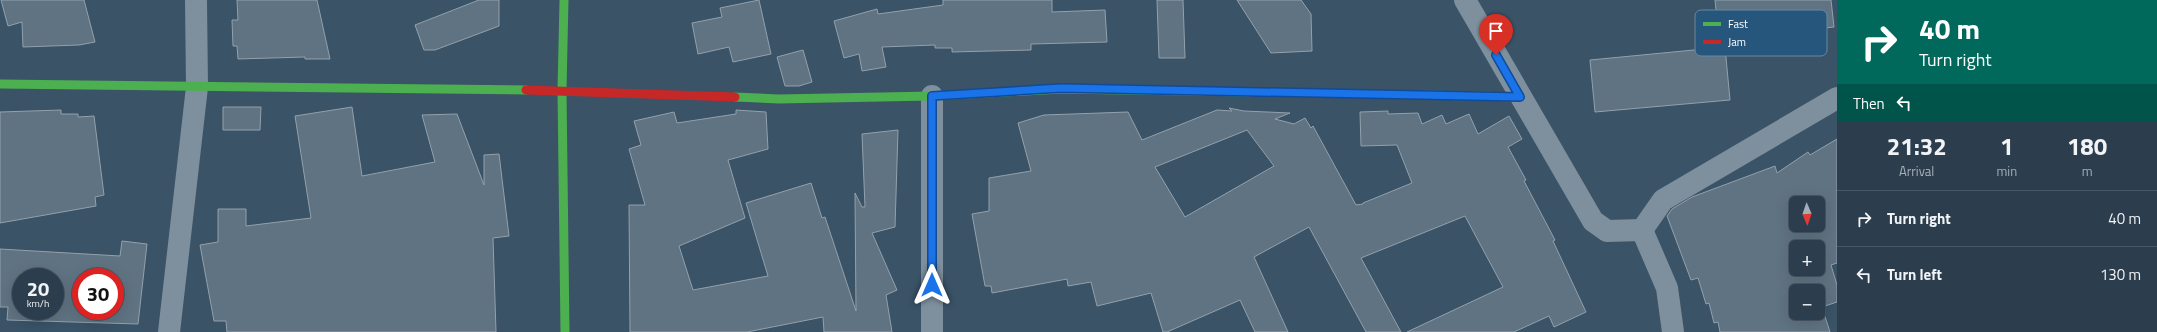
<!DOCTYPE html>
<html lang="en">
<head>
<meta charset="utf-8">
<style>
	body { margin:0; font-family:"Titillium Web",sans-serif; background:#384957; color:#f1f3f6; height:100vh; display:flex; flex-direction:column; font-size:15px; white-space:nowrap }
	* { box-sizing:border-box; margin:0 }
	p { font-size:13px; color:#a6aeb6 }
	.icon { flex:none; width:22px; height:22px; fill:none; stroke:currentColor; stroke-width:2; stroke-linecap:round; stroke-linejoin:round }
	.map { position:relative; flex:1; overflow:hidden }
	.side { display:flex; flex-direction:column; background:#2c3e4d; width:320px }
	.side>* { flex:none }
	.top-card { background:#00695c; color:#fff; overflow:hidden }
	.needle { width:26px; rotate:178deg }
	.buttons { position:absolute; left:1789px; top:196px; display:grid; gap:8px }
	.buttons a { display:grid; place-items:center; width:36px; height:36px; border-radius:6px; background:#2c3e4d; box-shadow:0 4px 16px #0002,0 0 0 1px #485765; font-size:20px }
	.speed { position:absolute; left:12px; top:268px; display:flex; gap:8px; font-size:20px; font-weight:700; text-align:center }
	.speed>* { display:grid; place-content:center; width:52px; height:52px; border-radius:50%; background:#2c3e4d; box-shadow:0 4px 16px #0002,0 0 0 1px #485765; line-height:1 }
	.speed small { font-size:10px; font-weight:400 }
	.speed .limit { border:6px solid #d22; background:#fff; color:#111 }
	.pin { position:absolute; display:grid; place-items:center; width:34px; height:34px; color:#fff; margin:-41px -17px; border-radius:50% 50% 50% 0; rotate:-45deg; box-shadow:0 0 4px #0007 }
	.pin .icon { rotate:45deg }
	.me { position:absolute; width:44px; margin:-22px; rotate:0deg; stroke-linejoin:round; filter:drop-shadow(0 0 3px #0008) }
	.turn { display:flex; align-items:center; gap:14px; height:84px; padding:0 16px; font-size:18px }
	.turn .icon { width:52px; height:52px; stroke-width:2.5 }
	.turn b { display:block; font-size:28px; line-height:34px }
	.then { display:flex; align-items:center; height:38px; padding:0 16px; background:#0003; gap:8px; font-size:15px }
	.eta { display:flex; justify-content:space-evenly; align-items:center; height:68px; text-align:center }
	.eta b { font-size:24px; font-weight:700; line-height:28px }
	ul { padding:0; list-style:none }
	li { display:flex; align-items:center; gap:12px; height:56px; padding:0 16px; border-top:1px solid #485765 }
	li div { flex:1 }
	li b { display:block; font-size:15px }
	li em { font-style:normal }
	main { display:flex; flex:1; min-height:0 }
	.map>svg:first-child { display:block }
	.building { fill:#607382; stroke:#92a1ad; fill-rule:evenodd }
	.lines { fill:none; stroke-linecap:round; stroke-linejoin:round }
	.street { stroke:#7e909e; stroke-width:22 }
	.fast { stroke:#4caf50; stroke-width:9 }
	.jam { stroke:#c62828; stroke-width:9 }
	.route-casing { stroke:#114b97; stroke-width:10 }
	.route { stroke:#1a73e8; stroke-width:7 }
	.key { fill:#26567b; stroke:#6789a3; stroke-width:1 }
	.key-label { font-size:11px; fill:#fff }
</style>
</head>
<body>
<main>
<div class="map">
<svg width="1837" height="332" viewBox="0 0 1837 332">
	<rect width="100%" height="100%" fill="#3a5367"/>
	<g class="building">
		<polygon points="1,0 84,0 95,42 79,45 23,47 22,22 8,26"/>
		<polygon points="237,0 317,0 330,59 305,59 305,57 238,59 237,46 233,46 232,20 238,20"/>
		<polygon points="479,0 499,0 499,26 435,50 424,50 415,25"/>
		<polygon points="759,0 771,54 733,62 729,47 698,54 692,23 722,17 720,8"/>
		<polygon points="943,0 1052,0 1052,12 1105,10 1107,42 1031,44 1031,50 952,52 952,48 935,48 935,45 882,47 886,67 862,71 859,54 844,58 834,21 877,9 878,14 943,5"/>
		<polygon points="1157,0 1183,0 1185,58 1159,58"/>
		<polygon points="1237,0 1301,0 1311,14 1312,51 1271,53"/>
		<polygon points="1715,0 1831,0 1834,27 1719,39"/>
		<polygon points="1725,47 1730,100 1595,112 1590,60"/>
		<polygon points="803,50 812,82 799,86 785,86 777,57"/>
		<polygon points="223,107 261,107 260,130 223,130"/>
		<polygon points="352,107 362,176 435,162 422,115 457,114 484,185 484,155 499,154 509,236 493,238 496,332 227,332 226,321 214,321 200,245 218,242 218,209 246,209 246,226 311,218 295,116"/>
		<path d="M 1229,108 L 1244,111 L 1290,113 L 1275,119 L 1294,124 L 1305,118 L 1311,128 L 1313,126 L 1356,205 L 1363,204 L 1363,203 L 1412,183 L 1397,145 L 1361,146 L 1360,112 L 1388,111 L 1388,114 L 1418,113 L 1422,124 L 1442,115 L 1446,124 L 1469,114 L 1478,134 L 1509,116 L 1522,139 L 1508,147 L 1526,180 L 1524,181 L 1555,240 L 1553,241 L 1586,312 L 1554,327 L 1549,316 L 1514,332 L 1407,332 L 1503,287 L 1465,216 L 1361,258 L 1401,332 L 1366,332 L 1309,227 L 1254,257 L 1288,332 L 1255,332 L 1240,300 L 1167,332 L 1163,332 L 1151,293 L 1097,306 L 1091,282 L 1068,286 L 1067,279 L 992,293 L 991,286 L 985,286 L 972,214 L 989,211 L 989,178 L 1031,171 L 1018,123 L 1044,115 L 1128,112 L 1142,140 L 1217,110 L 1232,111 ZM 1247,130 L 1274,166 L 1185,217 L 1155,167 Z"/>
		<polygon points="61,110 61,114 78,114 78,117 94,116 104,195 95,197 96,206 0,223 0,112"/>
		<polygon points="736,110 766,112 768,149 728,160 745,218 679,246 693,290 768,276 746,203 811,183 822,218 825,217 856,311 855,193 862,207 865,207 862,134 898,130 895,227 872,233 897,290 886,295 892,332 824,332 823,317 747,332 630,332 629,205 645,205 629,149 641,145 634,121 674,112 677,123 736,114"/>
		<path d="M 1837,139 L 1837,263 L 1831,265 L 1837,285 L 1837,302 L 1822,307 L 1830,332 L 1720,332 L 1718,322 L 1714,323 L 1709,303 L 1706,304 L 1698,278 L 1691,280 L 1667,216 L 1672,209 L 1692,197 L 1775,166 L 1777,173 L 1808,152 L 1810,155 ZM 1796,203 L 1818,203 L 1818,225 L 1796,225 ZM 1796,247 L 1818,247 L 1818,269 L 1796,269 ZM 1796,291 L 1818,291 L 1818,313 L 1796,313 Z"/>
		<path d="M 122,241 L 147,244 L 138,324 L 7,320 L 8,307 L 0,307 L 0,249 L 120,256 ZM 21,277 L 55,277 L 55,311 L 21,311 ZM 81,277 L 115,277 L 115,311 L 81,311 Z"/>
	</g>
	<g class="lines">
		<g class="street">
			<polyline points="1465,0 1593,221 1607,231 1642,230"/>
			<polyline points="932,96 932,332"/>
			<polyline points="1642,230 1663,200 1837,98"/>
			<polyline points="1642,230 1667,288 1673,332"/>
			<polyline points="169,332 197,87 196,0"/>
		</g>
		<g class="fast">
			<polyline points="564,0 562,90 565,332"/>
			<polyline points="0,84 526,90"/>
			<polyline points="1425,95 1519,97"/>
			<polyline points="735,97 779,99 932,96 1061,89 1250,92"/>
		</g>
		<g class="jam">
			<polyline points="526,90 735,97"/>
			<polyline points="1250,92 1425,95"/>
		</g>
	</g>
	<g class="lines">
		<defs>
			<polyline id="route" points="932,285 932,96 1061,88 1520,97 1496,55"/>
		</defs>
		<use href="#route" class="route-casing"/>
		<use href="#route" class="route"/>
	</g>
	<rect x="1695" y="10" width="132" height="46" rx="6" class="key"/>
	<rect x="1703" y="22" width="18" height="4" fill="#4caf50"/>
	<rect x="1703" y="40" width="18" height="4" fill="#c62828"/>
	<g class="key-label">
		<text x="1728" y="28">Fast</text>
		<text x="1728" y="46">Jam</text>
	</g>
</svg>
<div class="buttons">
<a><svg class="needle" viewBox="-14 -14 28 28"><path d="M0-13l5 13h-10z" fill="#e53935"/><path d="M0 13l5-13h-10z" fill="#a6aeb6"/></svg></a>
<a>+</a>
<a>−</a>
</div>
<div class="speed"><div>20<small>km/h</small></div><div class="limit">30</div></div>
<div class="pin" style="left:1496px;top:55px;background:#d93025"><svg class="icon" aria-label="arrive" viewBox="0 0 24 24"><path d="M6 21V4h12l-3 4 3 4H6"/></svg></div>
<svg class="me" style="left:932px;top:285px" viewBox="-20 -20 40 40"><path d="M0-17L14 15 0 8-14 15z" fill="#1a73e8" stroke="#fff" stroke-width="4"/></svg>
</div>
<section class="side">
<div class="top-card">
<div class="turn"><svg class="icon" aria-label="right" viewBox="0 0 24 24"><path d="M7 20v-9h11M14 6l5 5-5 5"/></svg><div><b>40 m</b>Turn right</div></div>
<div class="then">Then<svg class="icon" aria-label="left" viewBox="0 0 24 24"><path d="M17 20v-9H6M10 6l-5 5 5 5"/></svg></div>
</div>
<div class="eta">
<div><b>21:32</b><p>Arrival</p></div>
<div><b>1</b><p>min</p></div>
<div><b>180</b><p>m</p></div>
</div>
<ul>
<li><svg class="icon" aria-label="right" viewBox="0 0 24 24"><path d="M7 20v-9h11M14 6l5 5-5 5"/></svg><div><b>Turn right</b></div><em>40 m</em></li>
<li><svg class="icon" aria-label="left" viewBox="0 0 24 24"><path d="M17 20v-9H6M10 6l-5 5 5 5"/></svg><div><b>Turn left</b></div><em>130 m</em></li>
</ul>
</section>
</main>
</body>
</html>
